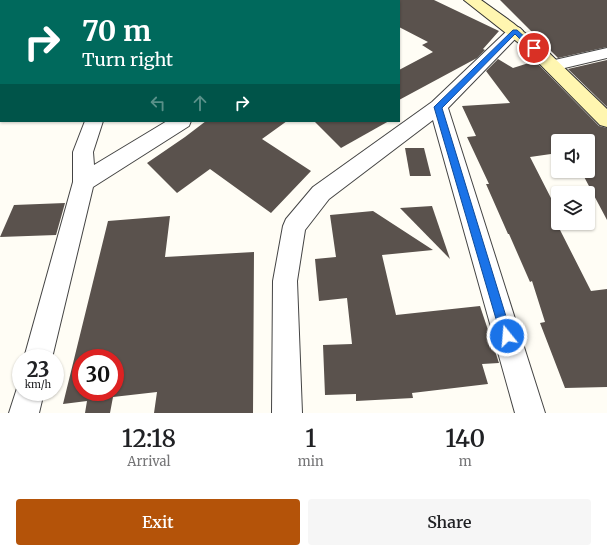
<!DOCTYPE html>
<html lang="en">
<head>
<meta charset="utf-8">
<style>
	body { margin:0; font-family:Merriweather,serif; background:#f6f6f6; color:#202124; height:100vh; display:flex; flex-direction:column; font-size:15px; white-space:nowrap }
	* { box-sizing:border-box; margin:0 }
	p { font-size:13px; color:#757577 }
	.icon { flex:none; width:22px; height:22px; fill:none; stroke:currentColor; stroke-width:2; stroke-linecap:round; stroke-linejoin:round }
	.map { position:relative; height:413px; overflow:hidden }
	.sheet { display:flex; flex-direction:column; background:#fff; flex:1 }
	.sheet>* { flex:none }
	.banner { position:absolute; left:0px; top:0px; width:400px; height:122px; box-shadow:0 1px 3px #0004; background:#00695c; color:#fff; overflow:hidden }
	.controls { position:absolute; left:551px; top:134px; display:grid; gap:8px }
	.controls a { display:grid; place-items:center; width:44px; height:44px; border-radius:4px; background:#fff; box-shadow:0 1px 3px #0004; font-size:20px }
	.speed { position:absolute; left:12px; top:349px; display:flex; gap:8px; font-size:20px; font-weight:700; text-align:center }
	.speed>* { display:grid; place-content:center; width:52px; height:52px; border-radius:50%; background:#fff; box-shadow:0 1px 3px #0004; line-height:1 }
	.speed small { font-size:10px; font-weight:400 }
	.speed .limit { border:6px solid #d22; background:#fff; color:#111 }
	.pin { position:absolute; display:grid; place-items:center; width:34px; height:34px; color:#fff; margin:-17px; border:2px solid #fff; border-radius:50%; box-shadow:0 1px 4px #0007 }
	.me { position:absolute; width:44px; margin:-22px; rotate:343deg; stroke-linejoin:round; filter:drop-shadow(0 0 3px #0008) }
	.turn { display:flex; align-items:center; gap:14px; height:84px; padding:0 16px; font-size:18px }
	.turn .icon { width:52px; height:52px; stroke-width:2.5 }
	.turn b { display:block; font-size:28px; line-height:34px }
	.lanes { display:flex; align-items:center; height:38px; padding:0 16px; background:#0003; justify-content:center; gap:20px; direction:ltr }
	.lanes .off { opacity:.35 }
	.eta { display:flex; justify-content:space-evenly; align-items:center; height:68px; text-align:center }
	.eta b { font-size:24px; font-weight:600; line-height:28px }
	.primary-button { display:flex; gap:8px; margin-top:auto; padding:8px 16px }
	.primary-button a { flex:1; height:46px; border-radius:4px; background:#b45309; color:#fff; font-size:16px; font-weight:600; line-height:46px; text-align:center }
	.primary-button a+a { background:#f6f6f6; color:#202124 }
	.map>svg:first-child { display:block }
	.building { fill:#5a524d; fill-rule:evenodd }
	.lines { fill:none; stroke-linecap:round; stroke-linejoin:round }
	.minor-casing { stroke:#444; stroke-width:2 }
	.secondary-casing { stroke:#333; stroke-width:2 }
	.trunk-casing { stroke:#222; stroke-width:2 }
	.minor { fill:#fff; fill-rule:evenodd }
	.secondary { fill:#fff6b0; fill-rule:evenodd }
	.trunk { fill:#f7bc64; fill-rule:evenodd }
	.route { fill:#1a73e8; stroke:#114b97 }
</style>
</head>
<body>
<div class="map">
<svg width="607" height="413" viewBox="0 0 607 413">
	<rect width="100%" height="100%" fill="#fffdf5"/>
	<g class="building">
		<polygon points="399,0 434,0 499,31 483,49 485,50 477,58 399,100 399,70 433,52 422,45 428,42 399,27"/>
		<polygon points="500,0 607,0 607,47 558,58"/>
		<polygon points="498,59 513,68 535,61 599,126 607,128 607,220 581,171 588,171 588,141 561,141 558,135 558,153 530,157 553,202 558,201 558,226 591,291 607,289 607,387 565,388 540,323 545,322 532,281 530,282 509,234 508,234 486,184 489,184 467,137 476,136 462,106 510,103 486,71"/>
		<polygon points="607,60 607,107 568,69"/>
		<polygon points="206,121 287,121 262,139 311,171 271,213 210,169 177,193 147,163 185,137"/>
		<polygon points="314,121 389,121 341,148"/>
		<polygon points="405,148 424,148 431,176 410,176"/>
		<polygon points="65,203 56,235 0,237 14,205"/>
		<polygon points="432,206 450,259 400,208"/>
		<polygon points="373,211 433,250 382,255 396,315 480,306 499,363 482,364 488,384 412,393 413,398 356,401 356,394 325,395 323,345 352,344 347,298 319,301 315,259 336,257 330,215"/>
		<path d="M 170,216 L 165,257 L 254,252 L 253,413 L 154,413 L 157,392 L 113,397 L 110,413 L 85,413 L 87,401 L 63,404 L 108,221 ZM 81,358 L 115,358 L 115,392 L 81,392 Z"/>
	</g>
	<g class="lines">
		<defs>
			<g id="minor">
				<polygon points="515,26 520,28 523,31 520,34 448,108 545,413 515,413 433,120 329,199 305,230 297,281 302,413 272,413 273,281 283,226 286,219 313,187 432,102 510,28"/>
				<polygon points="607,48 607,58 552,71 546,70 544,66 546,62"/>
				<polygon points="85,121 103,121 93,152 94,165 167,121 191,121 189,126 93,187 52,358 24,358 73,182 73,152"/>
				<polygon points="21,381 21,392 44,392 39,413 9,413 19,382"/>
			</g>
			<polygon id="secondary" points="464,0 481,0 513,23 548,52 607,109 607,127 600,125 520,44"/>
			<rect id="trunk" x="78" y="0" width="14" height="1"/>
		</defs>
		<use href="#minor" class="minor-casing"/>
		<use href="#secondary" class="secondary-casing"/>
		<use href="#trunk" class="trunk-casing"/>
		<use href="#minor" class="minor"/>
		<use href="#secondary" class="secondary"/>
		<use href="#trunk" class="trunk"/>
	</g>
	<polygon class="route" points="513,30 517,30 536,47 536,50 531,50 515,34 442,108 512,336 511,340 507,342 503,340 501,336 434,107"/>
</svg>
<div class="controls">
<a><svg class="icon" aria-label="sound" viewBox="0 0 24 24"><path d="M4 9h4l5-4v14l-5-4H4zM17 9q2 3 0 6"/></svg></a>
<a><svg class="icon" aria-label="layers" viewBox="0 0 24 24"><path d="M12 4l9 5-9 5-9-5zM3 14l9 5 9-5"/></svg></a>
</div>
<div class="speed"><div>23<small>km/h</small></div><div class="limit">30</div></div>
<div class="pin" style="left:534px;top:48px;background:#d93025"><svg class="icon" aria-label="arrive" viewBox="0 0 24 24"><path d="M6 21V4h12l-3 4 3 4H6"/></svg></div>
<svg class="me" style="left:507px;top:336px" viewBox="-20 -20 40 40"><circle r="17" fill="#1a73e8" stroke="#fff" stroke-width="3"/><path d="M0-11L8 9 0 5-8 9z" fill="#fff"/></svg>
<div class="banner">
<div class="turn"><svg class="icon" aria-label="right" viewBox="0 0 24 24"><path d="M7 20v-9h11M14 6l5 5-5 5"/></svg><div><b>70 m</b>Turn right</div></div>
<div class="lanes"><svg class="icon off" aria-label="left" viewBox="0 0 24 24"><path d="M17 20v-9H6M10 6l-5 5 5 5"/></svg><svg class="icon off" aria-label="ahead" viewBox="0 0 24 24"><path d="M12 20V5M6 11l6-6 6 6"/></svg><svg class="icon" aria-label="right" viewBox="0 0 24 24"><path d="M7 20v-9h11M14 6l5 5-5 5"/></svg></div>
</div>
</div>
<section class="sheet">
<div class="eta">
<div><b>12:18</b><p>Arrival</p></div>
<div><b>1</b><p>min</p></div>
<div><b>140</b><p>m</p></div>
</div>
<div class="primary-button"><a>Exit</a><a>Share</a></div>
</section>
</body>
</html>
